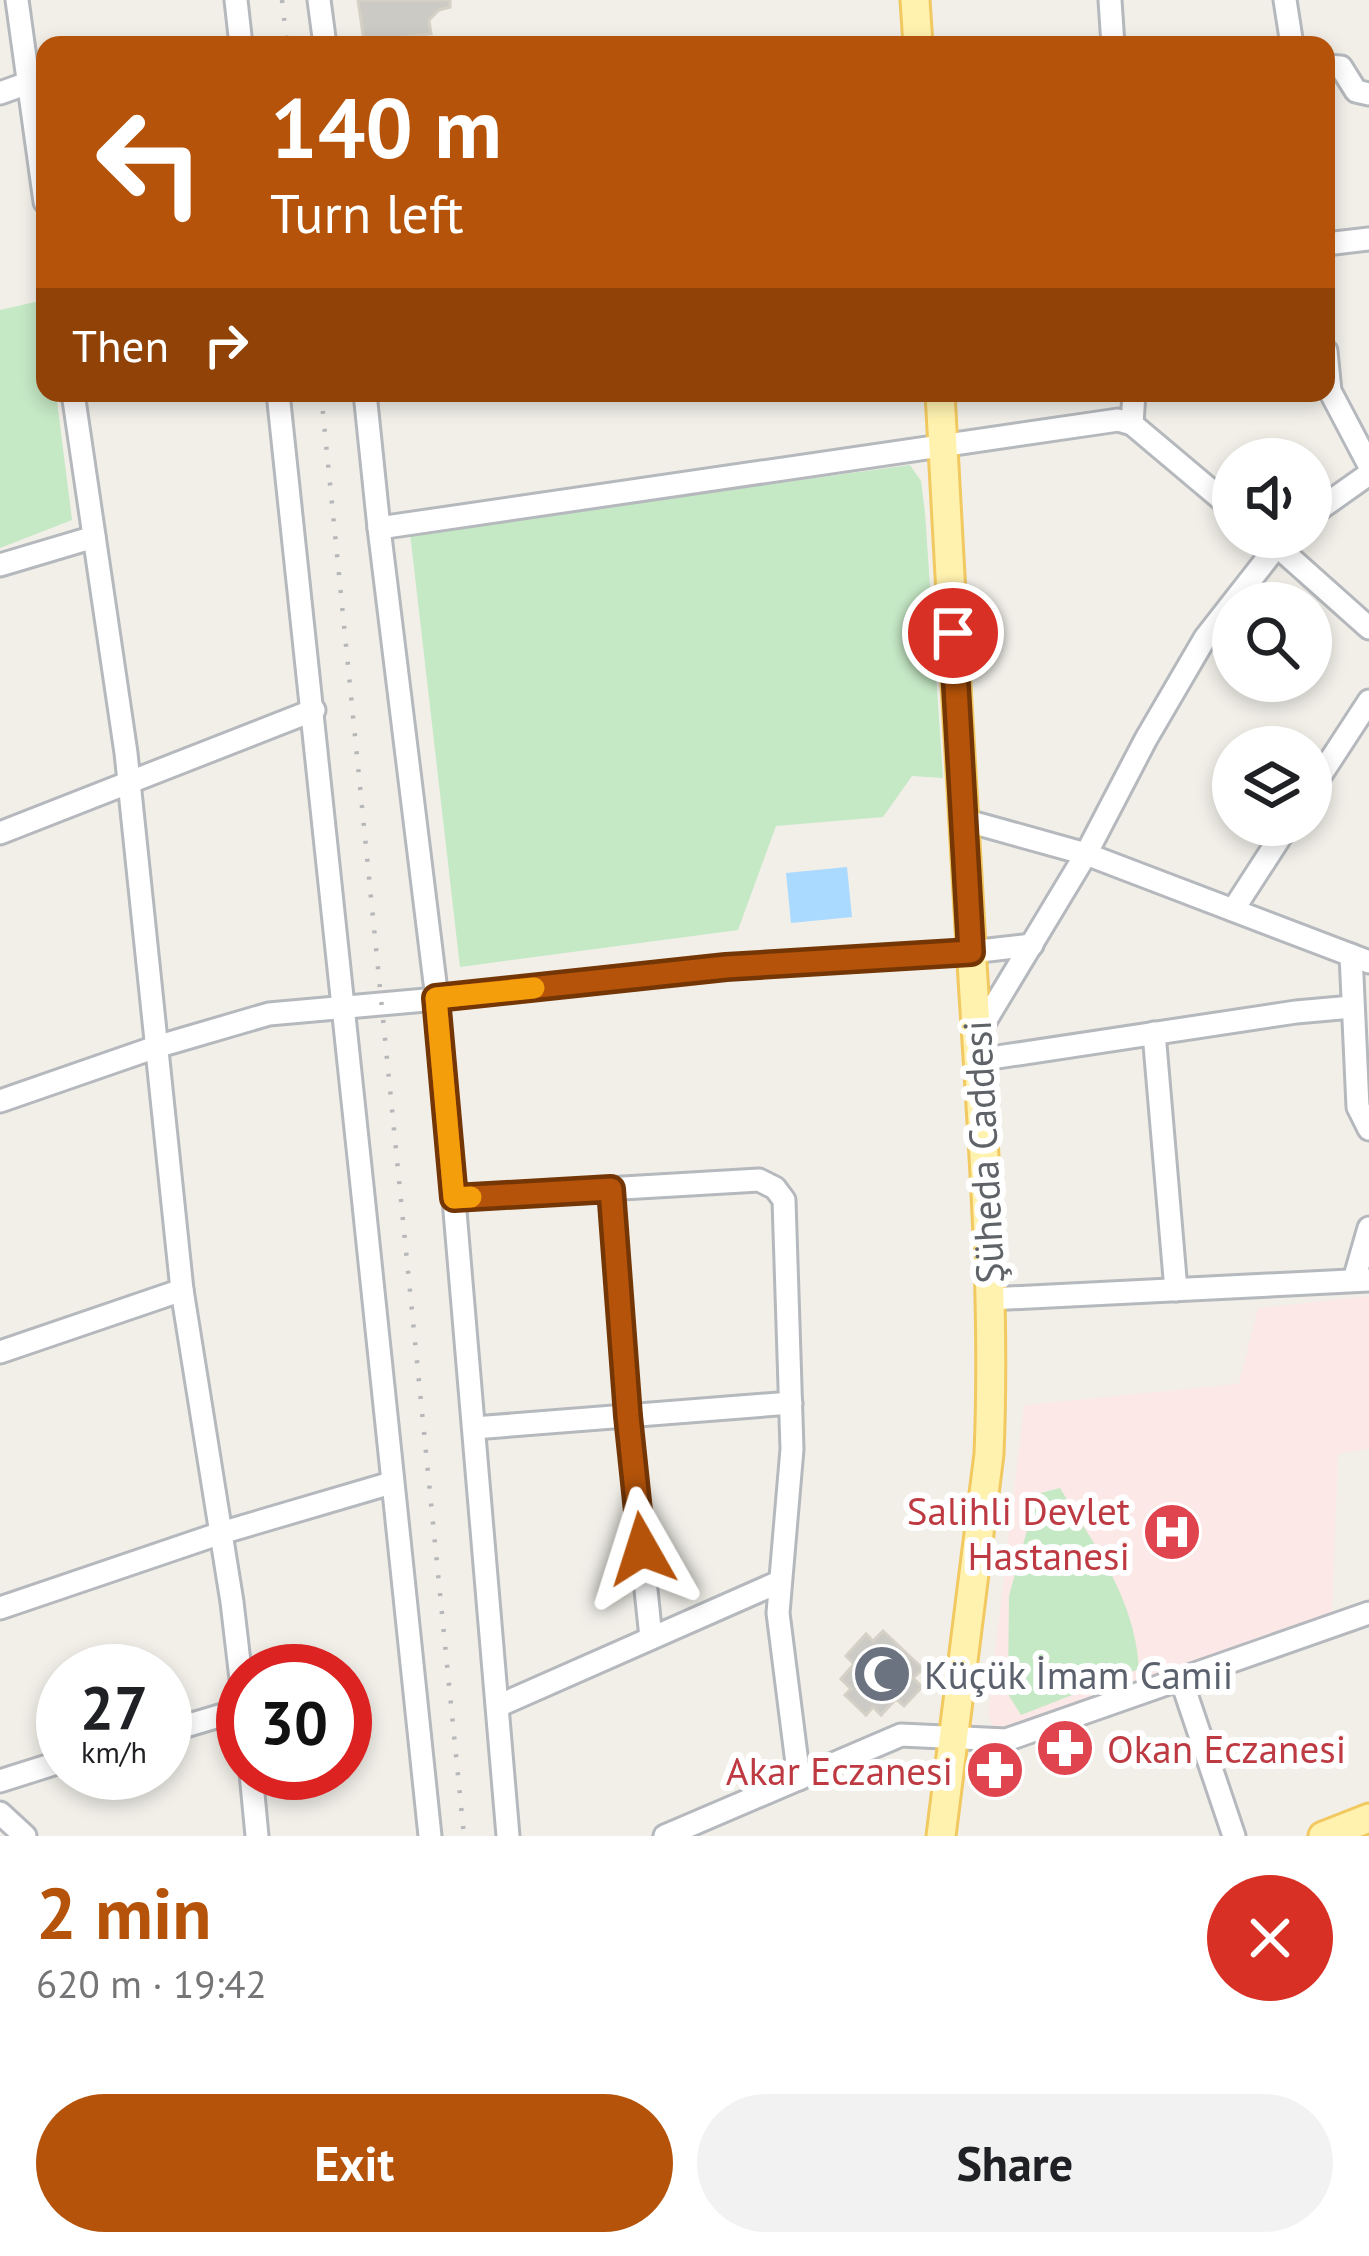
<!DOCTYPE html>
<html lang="en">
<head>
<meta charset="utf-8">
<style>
	body { margin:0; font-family:"PT Sans",sans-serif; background:#f2f2f2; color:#202124; height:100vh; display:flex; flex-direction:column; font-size:45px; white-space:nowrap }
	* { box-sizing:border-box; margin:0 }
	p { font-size:39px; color:#757577 }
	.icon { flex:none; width:66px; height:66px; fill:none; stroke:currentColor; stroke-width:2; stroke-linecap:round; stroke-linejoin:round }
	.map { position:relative; height:1836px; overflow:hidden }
	.side { display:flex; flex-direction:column; background:#fff; flex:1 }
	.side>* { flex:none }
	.hud { position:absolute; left:36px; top:36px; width:1299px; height:366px; border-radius:24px; box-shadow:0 6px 18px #0003; background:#b45309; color:#fff; overflow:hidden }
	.fabs { position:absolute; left:1212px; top:438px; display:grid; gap:24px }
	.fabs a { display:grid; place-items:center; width:120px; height:120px; border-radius:50%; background:#fff; box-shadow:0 6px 18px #0003; font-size:60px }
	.speed { position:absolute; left:36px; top:1644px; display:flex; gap:24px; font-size:60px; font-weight:700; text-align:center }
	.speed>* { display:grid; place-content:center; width:156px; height:156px; border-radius:50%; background:#fff; box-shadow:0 6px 18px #0003; line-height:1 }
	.speed small { font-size:30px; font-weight:400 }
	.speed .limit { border:18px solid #d22; background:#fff; color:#111 }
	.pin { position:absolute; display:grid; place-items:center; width:102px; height:102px; color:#fff; margin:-51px; border:6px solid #fff; border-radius:50%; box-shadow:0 3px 12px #0007 }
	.me { position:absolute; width:132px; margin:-66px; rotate:354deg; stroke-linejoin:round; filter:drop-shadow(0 0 9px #0008) }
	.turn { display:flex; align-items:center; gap:42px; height:252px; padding:0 36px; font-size:54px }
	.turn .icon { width:156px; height:156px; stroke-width:2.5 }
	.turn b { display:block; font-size:84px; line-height:102px }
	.then { display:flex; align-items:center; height:114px; padding:0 36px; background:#0003; gap:24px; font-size:45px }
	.round { display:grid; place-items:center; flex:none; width:126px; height:126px; border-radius:63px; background:#f2f2f2 }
	.summary { display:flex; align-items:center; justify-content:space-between; height:204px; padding:0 36px }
	h1 { font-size:72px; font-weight:700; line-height:90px; color:#b45309 }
	.button { display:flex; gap:24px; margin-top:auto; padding:24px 36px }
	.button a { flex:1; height:138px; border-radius:72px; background:#b45309; color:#fff; font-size:48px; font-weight:700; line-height:138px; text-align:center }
	.button a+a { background:#f2f2f2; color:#202124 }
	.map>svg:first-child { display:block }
	.medical { fill:#fce8e6 }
	.green { fill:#c5e8c5 }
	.water { fill:#aadaff }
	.building { fill:#cccac5; stroke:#d6d1c6; stroke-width:3 }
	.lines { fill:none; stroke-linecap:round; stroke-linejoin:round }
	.minor-casing { stroke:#b5b8bc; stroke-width:27 }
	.major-casing { stroke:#f2c960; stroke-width:33 }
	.minor { stroke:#fff; stroke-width:21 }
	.major { stroke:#fff2af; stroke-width:27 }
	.rail { stroke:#b6b7b8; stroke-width:4.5; stroke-dasharray:3 15; stroke-linecap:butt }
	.route-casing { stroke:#753606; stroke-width:30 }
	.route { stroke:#b45309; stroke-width:21 }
	.slow { stroke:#f59e0b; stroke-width:21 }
	.labels { text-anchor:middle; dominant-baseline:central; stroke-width:12; stroke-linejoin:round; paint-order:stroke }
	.street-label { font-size:39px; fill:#5f6368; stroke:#fff }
	.health-label { font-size:39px; fill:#be3a42; stroke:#fff; text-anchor:end }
	.worship-label { font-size:39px; fill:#5b616d; stroke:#fff; text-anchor:start }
</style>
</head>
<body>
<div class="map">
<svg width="1369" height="1836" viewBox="0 0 1369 1836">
	<rect width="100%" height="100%" fill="#f1efe8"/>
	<polygon class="medical" points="1369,1296 1369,1449 1338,1454 1332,1612 995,1733 988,1714 1024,1405 1239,1384 1258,1308"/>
	<g class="green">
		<polygon points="44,300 45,393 56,393 72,520 0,548 0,310"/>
		<polygon points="910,465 921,481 925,513 943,778 912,776 883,817 776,826 738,930 460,967 410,533"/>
		<path d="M 1060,1488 C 1095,1547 1135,1598 1139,1669 L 1021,1715 L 1008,1694 L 1009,1596 L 1037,1494 Z"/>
	</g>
	<polygon class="water" points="847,867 852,917 791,923 786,873"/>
	<g class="building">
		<polygon points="358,0 450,0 450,7 439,10 429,20 431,34 364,41"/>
		<polygon points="883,1631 923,1669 913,1678 922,1687 904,1706 896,1699 881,1715 873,1707 866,1715 845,1695 851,1689 841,1679 854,1664 846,1656 866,1634 873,1641"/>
	</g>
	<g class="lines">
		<defs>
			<g id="minor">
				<polyline points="17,0 45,202"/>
				<polyline points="236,0 241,45"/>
				<polyline points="319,0 325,45"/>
				<polyline points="1110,0 1113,45"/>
				<polyline points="1285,0 1292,45"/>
				<polyline points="1326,66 1341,67 1356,91 1369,94"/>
				<polyline points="0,93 28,83 45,82"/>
				<polyline points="1326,244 1369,239"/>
				<polyline points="1326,351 1330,391 1369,465"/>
				<polyline points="73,393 126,753 182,1290 232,1602 243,1696"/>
				<path d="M 278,393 C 333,874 377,1355 430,1836"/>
				<polyline points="365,393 379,528 437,999 508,1836"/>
				<polyline points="1132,424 1134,393"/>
				<polyline points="1311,515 1369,474"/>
				<polyline points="379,528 1118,420 1132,424 1233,509"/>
				<polyline points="1267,537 1369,628"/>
				<polyline points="0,565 94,537"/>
				<polyline points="1311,790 1369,701"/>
				<polyline points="964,820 1086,854 1369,962"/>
				<polyline points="0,833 314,710"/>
				<polyline points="1233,910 1288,825"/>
				<polyline points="1351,955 1358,1107 1369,1129"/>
				<polyline points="978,1033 1086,854 1146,739 1205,638 1284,537"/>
				<polyline points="1154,1033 1176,1290"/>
				<polyline points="978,1060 1296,1012 1352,1007"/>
				<polyline points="0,1101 156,1047 269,1014 437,999 726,967 971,952 1032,945"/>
				<polyline points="611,1189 628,1416 651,1638"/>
				<polyline points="454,1198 759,1180 775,1188 784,1200 792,1449 778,1613 799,1779"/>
				<polyline points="1354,1280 1369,1228"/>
				<polyline points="990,1299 1369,1280"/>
				<polyline points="0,1352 182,1290"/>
				<polyline points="474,1428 791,1403"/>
				<polyline points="0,1608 221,1533 391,1483"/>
				<polyline points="1181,1679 1234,1836"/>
				<polyline points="498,1706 779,1582"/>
				<polyline points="165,1732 243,1709"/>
				<polyline points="251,1773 257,1836"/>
				<polyline points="0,1781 63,1761"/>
				<polyline points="0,1813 25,1836"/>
				<polyline points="665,1836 901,1735 1006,1740 1369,1613"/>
			</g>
			<g id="major">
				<polyline points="915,0 918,45"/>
				<path d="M 940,393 C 950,577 960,762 971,946 C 981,1115 996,1285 989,1454 L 941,1836"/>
				<polyline points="1323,1836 1369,1818"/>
			</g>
		</defs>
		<use href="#minor" class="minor-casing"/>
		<use href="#major" class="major-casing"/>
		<use href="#minor" class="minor"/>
		<use href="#major" class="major"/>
		<g class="rail">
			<polyline points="282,0 287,45"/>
			<polyline points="321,393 464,1836"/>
		</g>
	</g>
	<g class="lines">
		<defs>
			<polyline id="route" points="642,1549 628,1416 611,1189 454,1198 436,998 726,967 971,952 953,633"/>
		</defs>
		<use href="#route" class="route-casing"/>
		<use href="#route" class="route"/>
		<polyline class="slow" points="471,1197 454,1198 436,998 534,988"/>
	</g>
	<defs>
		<symbol id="hospital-disc" viewBox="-11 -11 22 22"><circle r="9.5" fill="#e0444e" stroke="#fff"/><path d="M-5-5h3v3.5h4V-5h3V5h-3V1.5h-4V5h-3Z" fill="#fff"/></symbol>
		<symbol id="mosque-disc" viewBox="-11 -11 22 22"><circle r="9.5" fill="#6b7280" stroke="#fff"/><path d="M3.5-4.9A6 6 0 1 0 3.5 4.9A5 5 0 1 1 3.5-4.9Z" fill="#fff"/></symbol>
		<symbol id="pharmacy-disc" viewBox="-11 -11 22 22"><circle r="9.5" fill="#e0444e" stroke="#fff"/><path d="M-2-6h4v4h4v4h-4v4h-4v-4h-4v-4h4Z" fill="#fff"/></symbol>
	</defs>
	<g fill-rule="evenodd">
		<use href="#hospital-disc" x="1139" y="1499" width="66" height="66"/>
		<use href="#mosque-disc" x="849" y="1641" width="66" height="66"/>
		<use href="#pharmacy-disc" x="1032" y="1715" width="66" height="66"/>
		<use href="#pharmacy-disc" x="962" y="1737" width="66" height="66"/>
	</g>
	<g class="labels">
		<g class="street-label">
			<text transform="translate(983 1152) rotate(-93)">Şüheda Caddesi</text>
		</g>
		<g class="health-label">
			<text x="1130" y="1510">Salihli Devlet<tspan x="1130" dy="45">Hastanesi</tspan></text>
			<text x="1107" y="1748" text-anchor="start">Okan Eczanesi</text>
			<text x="953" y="1770">Akar Eczanesi</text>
		</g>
		<g class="worship-label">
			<text x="924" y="1674">Küçük İmam Camii</text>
		</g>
	</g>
</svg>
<div class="fabs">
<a><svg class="icon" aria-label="sound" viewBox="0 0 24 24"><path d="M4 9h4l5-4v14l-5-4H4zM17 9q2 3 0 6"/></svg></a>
<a><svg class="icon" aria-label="search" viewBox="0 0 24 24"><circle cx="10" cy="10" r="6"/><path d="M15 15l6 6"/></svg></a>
<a><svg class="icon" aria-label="layers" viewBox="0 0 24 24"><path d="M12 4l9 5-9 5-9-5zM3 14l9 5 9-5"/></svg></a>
</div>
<div class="speed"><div>27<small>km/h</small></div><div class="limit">30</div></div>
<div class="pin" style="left:953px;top:633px;background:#d93025"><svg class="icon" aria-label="arrive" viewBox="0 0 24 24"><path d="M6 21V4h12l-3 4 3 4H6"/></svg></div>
<svg class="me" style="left:642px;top:1549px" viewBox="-20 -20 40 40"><path d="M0-17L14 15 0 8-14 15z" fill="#b45309" stroke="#fff" stroke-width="4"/></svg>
<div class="hud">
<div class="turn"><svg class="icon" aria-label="left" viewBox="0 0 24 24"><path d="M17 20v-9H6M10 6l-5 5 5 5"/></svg><div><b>140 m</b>Turn left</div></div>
<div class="then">Then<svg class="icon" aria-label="right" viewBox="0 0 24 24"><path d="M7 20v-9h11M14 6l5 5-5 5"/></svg></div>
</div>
</div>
<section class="side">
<div class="summary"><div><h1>2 min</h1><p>620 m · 19:42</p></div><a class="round" style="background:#d93025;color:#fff"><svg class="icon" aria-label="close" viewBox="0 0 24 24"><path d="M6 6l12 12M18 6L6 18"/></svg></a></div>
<div class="button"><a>Exit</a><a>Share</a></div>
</section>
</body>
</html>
